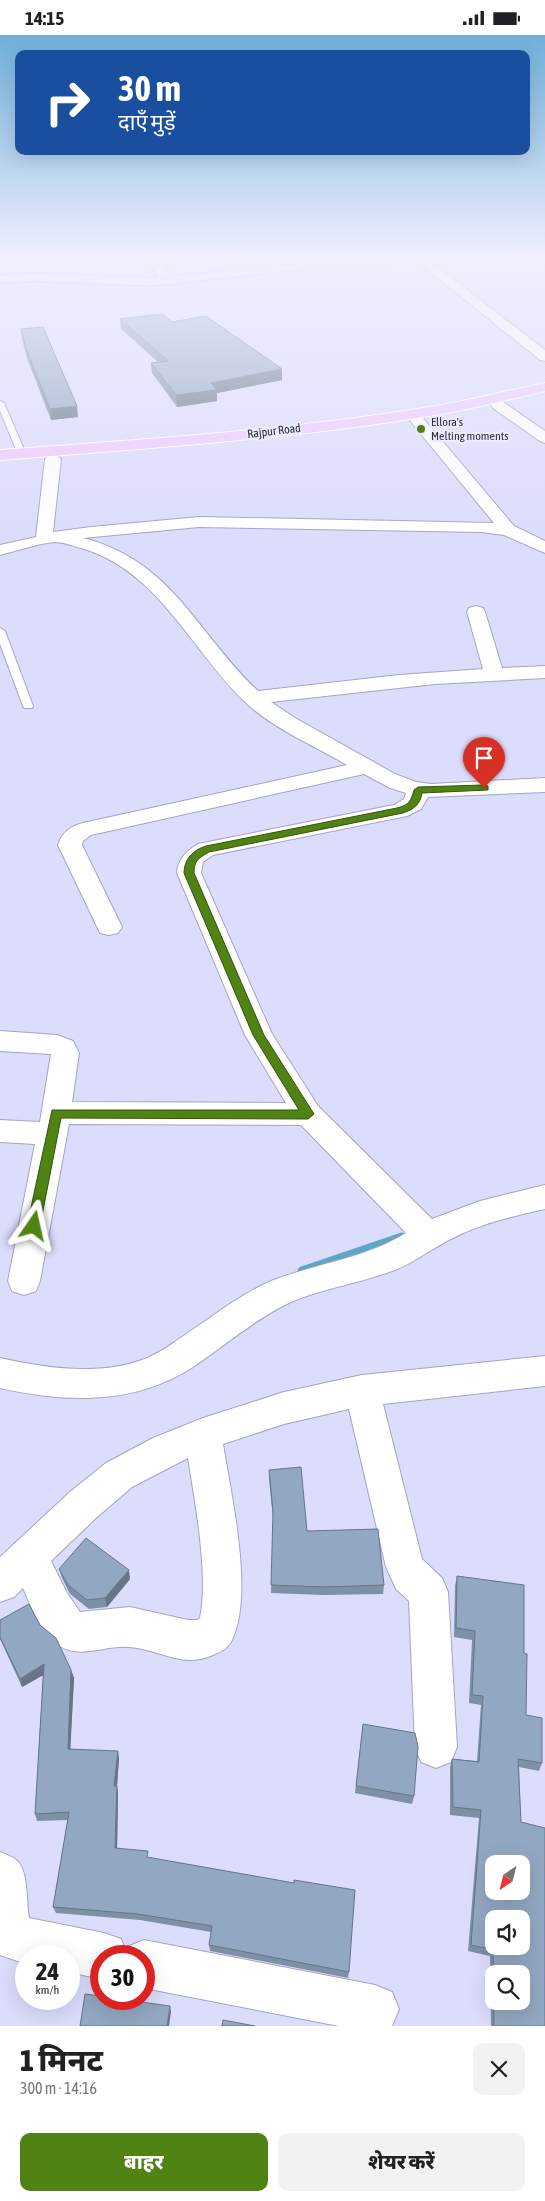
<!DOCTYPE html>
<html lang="hi">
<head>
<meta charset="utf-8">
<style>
	body { margin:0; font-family:"Asap Condensed","Noto Sans Devanagari",sans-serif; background:#f2f2f2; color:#202124; height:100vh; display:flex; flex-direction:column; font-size:19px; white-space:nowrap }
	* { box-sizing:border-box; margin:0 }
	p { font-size:16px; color:#757577 }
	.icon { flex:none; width:28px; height:28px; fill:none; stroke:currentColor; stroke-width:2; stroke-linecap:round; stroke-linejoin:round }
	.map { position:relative; height:1991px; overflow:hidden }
	.sheet { display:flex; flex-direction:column; background:#fff; flex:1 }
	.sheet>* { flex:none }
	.top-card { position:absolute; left:15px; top:15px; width:515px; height:105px; border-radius:10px; box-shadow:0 5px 20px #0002; background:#1a4fa0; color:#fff; overflow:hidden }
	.needle { width:32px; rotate:215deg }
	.buttons { position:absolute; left:485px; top:1820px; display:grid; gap:10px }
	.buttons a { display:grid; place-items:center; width:45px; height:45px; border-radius:10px; background:#fff; box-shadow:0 5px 20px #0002; font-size:25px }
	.speed { position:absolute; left:15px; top:1910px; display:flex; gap:10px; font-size:25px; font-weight:700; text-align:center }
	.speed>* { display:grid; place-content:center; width:65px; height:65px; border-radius:50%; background:#fff; box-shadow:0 5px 20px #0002; line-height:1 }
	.speed small { font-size:12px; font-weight:400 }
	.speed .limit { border:8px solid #d22; background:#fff; color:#111 }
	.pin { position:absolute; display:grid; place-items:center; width:42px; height:42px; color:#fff; margin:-51px -21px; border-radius:50% 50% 50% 0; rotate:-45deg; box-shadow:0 0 5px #0007 }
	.pin .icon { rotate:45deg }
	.me { position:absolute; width:55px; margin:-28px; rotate:11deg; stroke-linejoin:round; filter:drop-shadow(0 0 4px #0008) }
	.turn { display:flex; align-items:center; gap:18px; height:105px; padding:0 20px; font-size:22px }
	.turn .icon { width:65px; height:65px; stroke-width:2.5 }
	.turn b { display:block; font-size:35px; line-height:42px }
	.round { display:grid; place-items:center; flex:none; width:52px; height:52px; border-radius:10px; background:#f2f2f2 }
	.headline { display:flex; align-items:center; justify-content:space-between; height:85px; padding:0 20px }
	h1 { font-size:30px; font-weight:800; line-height:38px }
	.button { display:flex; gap:10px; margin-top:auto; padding:10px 20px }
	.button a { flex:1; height:58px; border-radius:10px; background:#508214; color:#fff; font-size:20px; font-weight:800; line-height:58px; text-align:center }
	.button a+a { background:#f2f2f2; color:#202124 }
	.status { display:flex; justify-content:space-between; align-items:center; height:35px; padding:0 25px; background:#fff; direction:ltr }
	.status svg { height:14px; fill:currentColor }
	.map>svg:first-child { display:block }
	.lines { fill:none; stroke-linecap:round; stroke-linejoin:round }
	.stream { stroke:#5ca7c3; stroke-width:9 }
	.lane-casing { stroke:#a4a4c3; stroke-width:2 }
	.street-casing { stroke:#a4a4c3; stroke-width:2 }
	.secondary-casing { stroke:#a4a4c3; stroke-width:2 }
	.primary-casing { stroke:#fff; stroke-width:2 }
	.lane { fill:#fff; fill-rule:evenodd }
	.street { fill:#fff; fill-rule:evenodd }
	.secondary { fill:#f7e5fe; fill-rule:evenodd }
	.primary { fill:#efcafd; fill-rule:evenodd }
	.wall { fill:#7e90a6 }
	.shaded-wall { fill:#667587 }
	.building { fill:#92a7c1; stroke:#667587; fill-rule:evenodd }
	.route { fill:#508214; stroke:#34540d }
	.poi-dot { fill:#508214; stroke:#ebebff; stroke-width:2 }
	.labels { text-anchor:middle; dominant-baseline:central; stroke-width:4.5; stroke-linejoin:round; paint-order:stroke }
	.far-poi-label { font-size:12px; fill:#30303c; stroke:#ebebff; text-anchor:start }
	.far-street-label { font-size:12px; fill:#30303c; stroke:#ebebff }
</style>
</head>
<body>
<div class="status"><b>14:15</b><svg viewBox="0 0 49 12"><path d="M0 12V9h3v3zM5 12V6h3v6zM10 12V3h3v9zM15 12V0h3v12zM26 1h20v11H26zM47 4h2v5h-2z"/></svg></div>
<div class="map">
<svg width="545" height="1991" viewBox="0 0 545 1991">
	<rect width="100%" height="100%" fill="#dcdcfd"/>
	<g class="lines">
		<polyline class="stream" points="302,1236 402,1202"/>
		<defs>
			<g id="lane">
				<polygon points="0,366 4,368 26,419 25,421 18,419 0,376"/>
				<polygon points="0,593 5,596 33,671 32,673 24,673 23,671 0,609"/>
			</g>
			<g id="street">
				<polygon points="143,223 155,223 174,243 176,246 174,249 166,249"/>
				<polygon points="413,223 426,223 545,315 545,326 540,325"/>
				<polygon points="498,366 503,367 545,396 545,408 540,406 493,373 491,370 493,367"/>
				<path d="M 417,381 L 422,382 L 514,491 L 545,506 L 545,518 L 504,500 L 481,497 L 199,492 L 83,503 C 173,526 196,598 258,656 L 399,640 L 483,634 L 467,577 L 469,573 L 476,571 L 483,573 L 485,577 L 502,633 L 545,631 L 545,643 L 435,649 L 271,667 L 295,683 L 395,739 L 416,747 L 431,749 L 545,743 L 545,757 L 428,762 L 421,774 L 407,781 L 213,820 L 203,827 L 201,838 L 272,999 L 318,1071 L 432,1184 L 480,1166 L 545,1150 L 545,1174 C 514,1181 483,1188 455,1202 C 433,1212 415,1228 392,1236 C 355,1250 315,1254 281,1272 C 249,1289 223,1312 193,1332 C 135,1370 66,1368 0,1353 L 0,1323 C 45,1333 98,1341 142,1325 C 156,1320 169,1311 182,1302 C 211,1283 239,1260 271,1246 C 317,1228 364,1224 406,1198 L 301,1090 L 69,1089 L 40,1246 L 36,1256 L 24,1260 L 12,1256 L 8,1246 L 35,1109 L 0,1107 L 0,1085 L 40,1087 L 51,1019 L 0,1016 L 0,996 L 57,1000 L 73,1006 L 79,1018 L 72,1067 L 286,1068 L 245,1000 L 177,838 C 178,824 186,816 198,809 L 394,770 L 404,764 L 406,758 L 390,753 L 364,739 L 91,800 L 83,806 L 82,810 L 122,892 L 118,898 L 109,900 L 100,898 L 58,810 C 62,797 71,791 83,788 L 347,730 C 313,710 273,694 244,666 C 191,615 158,535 81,513 C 73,511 63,507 55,507 C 39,508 16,516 0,520 L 0,510 L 36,502 L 45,424 L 48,421 L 58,421 L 61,424 L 53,497 L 91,492 L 199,482 L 494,488 L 412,388 L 410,385 L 412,382 Z"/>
				<path d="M 545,1321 L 545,1351 L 383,1369 L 422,1524 L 442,1543 L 448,1557 L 457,1712 L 451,1727 L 436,1733 L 421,1727 L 415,1712 L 409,1566 L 396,1554 L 386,1532 L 349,1374 L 284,1389 L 223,1409 C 231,1460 255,1561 231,1607 C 227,1614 220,1617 213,1620 C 181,1634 160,1614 129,1612 C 103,1610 79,1626 55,1608 C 39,1597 31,1570 23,1553 L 14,1562 L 0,1567 L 0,1522 L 70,1457 L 106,1428 L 153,1403 L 203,1383 L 284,1357 L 362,1340 ZM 188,1423 C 195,1466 209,1541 200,1583 L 197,1585 L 188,1585 L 130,1572 L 80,1577 L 67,1558 L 51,1526 L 96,1483 L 132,1452 Z"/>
				<path d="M 0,1817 C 5,1819 11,1821 15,1824 C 29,1833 26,1867 29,1883 L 104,1898 L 121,1904 L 126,1917 L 127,1912 L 144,1905 L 375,1950 L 392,1957 L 399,1974 L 392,1991 L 339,1991 L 144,1953 L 144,1921 L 101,1921 L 101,1944 L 69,1937 L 69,1921 L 26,1921 L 26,1929 L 0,1920 Z"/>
			</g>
			<polygon id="secondary" points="369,223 427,223 421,226 315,233 151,251 36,246 0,248 0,240 36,238 151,243"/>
			<path id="primary" d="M 545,348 L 545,356 C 511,364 476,373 441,379 C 295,404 147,413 0,425 L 0,415 C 147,404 295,395 441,370 C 476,364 510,355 545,348 Z"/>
		</defs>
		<use href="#lane" class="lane-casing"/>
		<use href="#street" class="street-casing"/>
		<use href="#secondary" class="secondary-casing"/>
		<use href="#primary" class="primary-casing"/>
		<use href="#lane" class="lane"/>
		<use href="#street" class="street"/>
		<use href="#secondary" class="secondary"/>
		<use href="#primary" class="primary"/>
	</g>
	<g class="wall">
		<polygon points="120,284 172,287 282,334 282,345 217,358 217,366 177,372 152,338 151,328 158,327 121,294"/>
		<polygon points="21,294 78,382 51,385 27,323 22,304"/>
		<polygon points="269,1435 307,1496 384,1550 383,1559 323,1560 271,1558 273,1484 269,1444"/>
		<polygon points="59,1534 130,1544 107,1572 89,1574 70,1559 62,1543"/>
		<polygon points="457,1541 524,1618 526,1680 542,1728 539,1736 519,1732 521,1787 545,1991 491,1991 490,1921 468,1916 479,1783 450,1780 450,1732 452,1724 477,1726 481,1670 469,1668 472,1605 454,1602 455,1551"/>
		<polygon points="0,1585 40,1590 71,1635 74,1643 70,1714 119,1723 117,1751 118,1759 117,1813 150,1823 349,1937 348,1943 210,1916 209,1910 211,1897 140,1885 56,1878 53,1872 68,1785 37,1786 35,1779 43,1640 22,1652 0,1604"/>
		<polygon points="363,1689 414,1761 412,1769 355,1758"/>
	</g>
	<g class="shaded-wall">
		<polygon points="282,334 282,345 217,358 217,366 177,372 176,360 211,348"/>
		<polygon points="77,371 78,382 51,385 50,374"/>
		<polygon points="129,1535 130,1544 107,1572 105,1563"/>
		<polygon points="44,1629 47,1638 22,1652 20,1644"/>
		<polygon points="71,1635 74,1643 70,1722 68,1714"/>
		<polygon points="118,1716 119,1723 117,1751 118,1759 117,1820 115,1813 114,1751"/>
		<polygon points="170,1971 171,1977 169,1991 167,1991"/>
	</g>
	<g class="building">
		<polygon points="162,279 172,287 206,281 282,334 211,348 217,355 176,360 151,328 168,326 120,284"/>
		<polygon points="43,292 77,371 50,374 26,313 21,294"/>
		<polygon points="301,1432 307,1496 378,1494 384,1550 324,1552 271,1550 273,1477 269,1435"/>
		<polygon points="86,1503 129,1535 105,1563 87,1565 68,1550 59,1534"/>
		<path d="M 457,1541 L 524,1550 L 524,1618 L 527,1619 L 526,1680 L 542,1683 L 542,1728 L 518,1724 L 521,1787 L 545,1793 L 545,1991 L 494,1991 L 493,1915 L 471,1910 L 481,1775 L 453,1772 L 452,1724 L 479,1727 L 483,1661 L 472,1660 L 475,1596 L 456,1593 ZM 494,1829 L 521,1829 L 521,1856 L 494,1856 ZM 494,1884 L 521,1884 L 521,1911 L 494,1911 ZM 494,1939 L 521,1939 L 521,1966 L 494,1966 Z"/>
		<polygon points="29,1569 40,1590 56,1603 71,1635 68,1714 118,1716 114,1751 117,1751 115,1813 148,1816 147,1822 294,1848 294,1845 355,1855 349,1937 209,1910 212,1891 138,1879 53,1872 69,1777 35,1779 44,1629 20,1644 0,1602 0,1585"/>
		<polygon points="363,1689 415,1698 418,1712 414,1761 356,1751"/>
		<polygon points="85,1959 101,1961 101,1964 119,1964 170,1971 167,1991 80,1991"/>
		<polygon points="223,1985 255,1991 222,1991"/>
	</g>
	<linearGradient id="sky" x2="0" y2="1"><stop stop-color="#70afd9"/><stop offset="0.44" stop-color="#efeffe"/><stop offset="1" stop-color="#efeffe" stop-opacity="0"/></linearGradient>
	<rect width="545" height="502" fill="url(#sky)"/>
	<path class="route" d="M 484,750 L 488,751 L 488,755 L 422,758 C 420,770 414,774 403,778 L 209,817 C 199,823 194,825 194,838 L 264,1000 L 314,1079 L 308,1084 L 61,1083 L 40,1191 L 38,1195 L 29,1195 L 27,1191 L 52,1075 L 299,1075 L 253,1000 L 184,838 C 184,824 193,815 206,811 L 397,773 C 409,770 411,766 414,755 L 418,752 Z"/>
	<circle class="poi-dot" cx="421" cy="394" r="5"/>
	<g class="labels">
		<g class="far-poi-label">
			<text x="431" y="387">Ellora's<tspan x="431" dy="14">Melting moments</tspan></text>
		</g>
		<g class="far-street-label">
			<text transform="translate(274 396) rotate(-7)">Rajpur Road</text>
		</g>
	</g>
</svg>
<div class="buttons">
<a><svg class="needle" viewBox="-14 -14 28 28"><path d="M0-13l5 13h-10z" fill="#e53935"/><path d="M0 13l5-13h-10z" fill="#757577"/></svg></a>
<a><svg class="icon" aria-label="sound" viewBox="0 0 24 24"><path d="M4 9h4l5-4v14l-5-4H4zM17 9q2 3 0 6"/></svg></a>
<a><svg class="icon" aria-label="search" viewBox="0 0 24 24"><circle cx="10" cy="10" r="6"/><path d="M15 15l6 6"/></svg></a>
</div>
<div class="speed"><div>24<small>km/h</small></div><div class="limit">30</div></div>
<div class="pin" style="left:484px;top:753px;background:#d93025"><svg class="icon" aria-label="arrive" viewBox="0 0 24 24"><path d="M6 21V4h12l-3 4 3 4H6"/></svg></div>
<svg class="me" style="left:34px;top:1191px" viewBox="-20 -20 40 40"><path d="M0-17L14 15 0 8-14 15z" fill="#508214" stroke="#fff" stroke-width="4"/></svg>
<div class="top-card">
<div class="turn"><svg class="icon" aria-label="right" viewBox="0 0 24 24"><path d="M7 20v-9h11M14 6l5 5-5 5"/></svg><div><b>30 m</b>दाएँ मुड़ें</div></div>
</div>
</div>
<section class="sheet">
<div class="headline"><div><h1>1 मिनट</h1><p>300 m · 14:16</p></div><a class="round"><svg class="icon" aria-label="close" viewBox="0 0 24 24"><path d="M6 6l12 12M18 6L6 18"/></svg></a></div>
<div class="button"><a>बाहर</a><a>शेयर करें</a></div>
</section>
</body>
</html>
